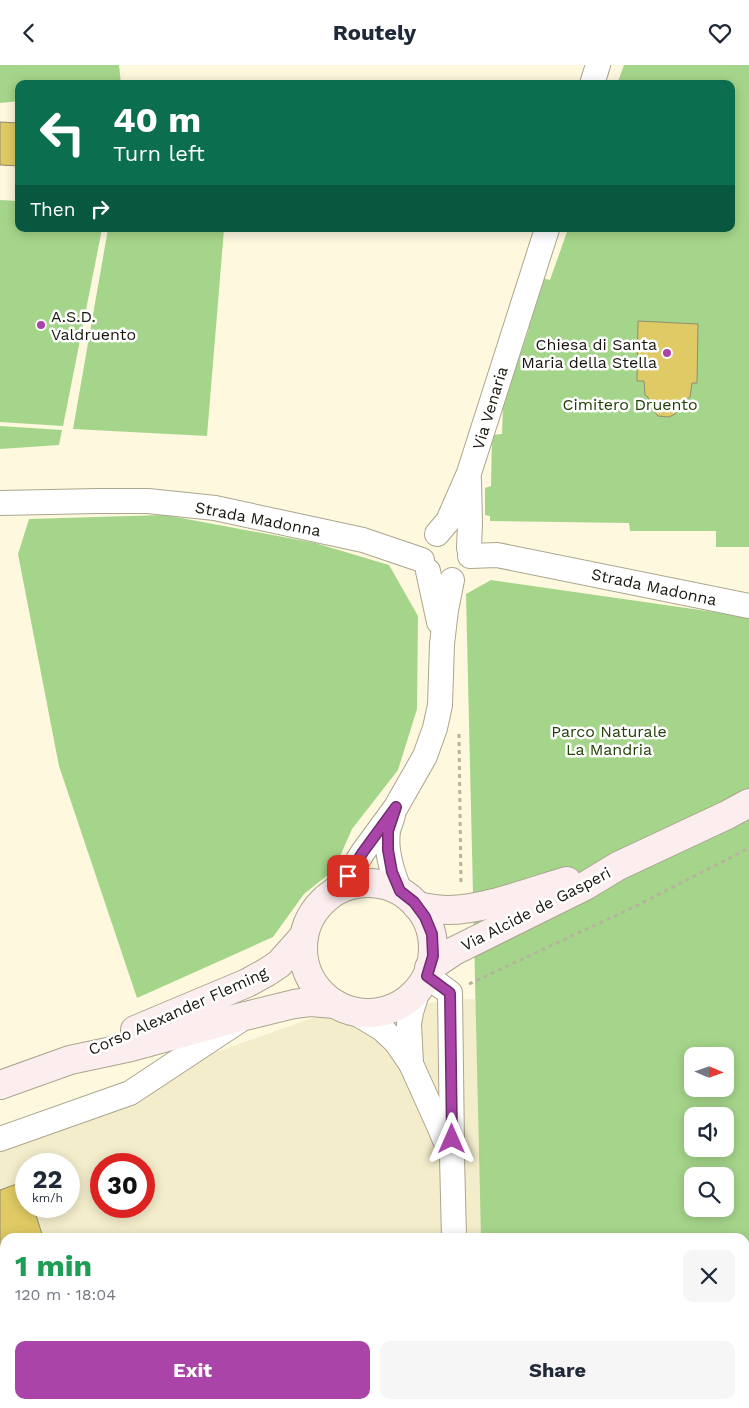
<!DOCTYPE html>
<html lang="en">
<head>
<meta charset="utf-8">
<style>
	body { margin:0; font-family:"Work Sans",sans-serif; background:#f6f6f7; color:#1f2937; height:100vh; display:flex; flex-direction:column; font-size:19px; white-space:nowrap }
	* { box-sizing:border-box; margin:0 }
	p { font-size:16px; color:#747a83 }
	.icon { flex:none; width:28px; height:28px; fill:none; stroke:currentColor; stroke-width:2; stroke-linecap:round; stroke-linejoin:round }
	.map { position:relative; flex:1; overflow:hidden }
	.sheet { position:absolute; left:0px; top:1168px; width:750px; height:176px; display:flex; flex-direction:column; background:#fff; border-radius:15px 15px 0 0; box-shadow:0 2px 12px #0003 }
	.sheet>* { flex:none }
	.guide { position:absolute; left:15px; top:15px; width:720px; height:152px; border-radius:10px; box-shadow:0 2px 12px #0003; background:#0b6e4f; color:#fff; overflow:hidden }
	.needle { width:32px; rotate:92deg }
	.tools { position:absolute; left:684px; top:982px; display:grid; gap:10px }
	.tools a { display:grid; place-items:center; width:50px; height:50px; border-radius:10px; background:#fff; box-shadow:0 2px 12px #0003; font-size:25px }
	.speed { position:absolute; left:15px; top:1088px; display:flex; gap:10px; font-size:25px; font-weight:700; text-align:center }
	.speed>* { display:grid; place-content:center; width:65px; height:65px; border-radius:50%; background:#fff; box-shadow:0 2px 12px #0003; line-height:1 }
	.speed small { font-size:12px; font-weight:400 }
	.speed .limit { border:8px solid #d22; background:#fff; color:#111 }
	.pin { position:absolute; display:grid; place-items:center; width:42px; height:42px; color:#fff; margin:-21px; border-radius:10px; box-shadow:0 2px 8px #0006 }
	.me { position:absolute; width:55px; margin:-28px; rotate:0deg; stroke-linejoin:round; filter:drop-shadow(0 0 4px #0008) }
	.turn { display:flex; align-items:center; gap:18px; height:105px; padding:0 15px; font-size:22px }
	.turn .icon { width:65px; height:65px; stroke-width:2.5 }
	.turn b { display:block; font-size:35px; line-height:42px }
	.then { display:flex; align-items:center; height:48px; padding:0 15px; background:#0003; gap:10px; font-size:19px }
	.round { display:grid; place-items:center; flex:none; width:52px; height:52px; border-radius:10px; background:#f6f6f7 }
	.summary { display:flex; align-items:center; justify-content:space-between; height:85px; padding:0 15px }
	h1 { font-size:30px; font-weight:700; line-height:38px; color:#1e9e55 }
	.action { display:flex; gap:10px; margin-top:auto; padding:10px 15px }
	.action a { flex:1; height:58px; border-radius:10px; background:#aa44a8; color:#fff; font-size:20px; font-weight:700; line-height:58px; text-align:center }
	.action a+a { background:#f6f6f7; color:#1f2937 }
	header { display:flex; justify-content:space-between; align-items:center; height:65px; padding:0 15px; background:#fff; font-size:22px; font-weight:700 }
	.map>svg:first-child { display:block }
	.built { fill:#f3edcb; fill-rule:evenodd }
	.green { fill:#a5d58a; fill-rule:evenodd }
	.building { fill:#e0ca65; stroke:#918c74 }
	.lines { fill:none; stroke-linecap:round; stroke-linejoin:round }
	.street-casing { stroke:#aba68e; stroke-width:26 }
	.secondary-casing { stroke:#aba68e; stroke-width:30 }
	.path { stroke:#b7b39e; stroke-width:3; stroke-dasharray:4 4; stroke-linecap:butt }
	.street { stroke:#fff; stroke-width:24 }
	.secondary { stroke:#fceeef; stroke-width:28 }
	.route-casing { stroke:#6e2c6d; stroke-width:12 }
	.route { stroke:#aa44a8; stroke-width:9 }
	.poi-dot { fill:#aa44a8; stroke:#fff; stroke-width:2 }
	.labels { text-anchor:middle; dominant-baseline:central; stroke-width:5; stroke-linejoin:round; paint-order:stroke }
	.poi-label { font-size:16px; fill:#18160d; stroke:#fff; text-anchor:start }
	.park-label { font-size:16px; fill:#214106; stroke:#fff }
	.street-label { font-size:16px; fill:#18160d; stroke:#fff }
</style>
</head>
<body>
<header><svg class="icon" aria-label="back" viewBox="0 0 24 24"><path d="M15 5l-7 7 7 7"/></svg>Routely<svg class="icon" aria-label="heart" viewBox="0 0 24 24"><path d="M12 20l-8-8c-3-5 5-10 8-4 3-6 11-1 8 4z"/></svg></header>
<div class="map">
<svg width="749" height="1343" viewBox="0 0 749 1343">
	<rect width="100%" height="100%" fill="#fdf8de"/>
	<path class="built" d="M 462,934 L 696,940 L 692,991 L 692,1144 L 711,1172 L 5,1172 L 5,1339 L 722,1339 L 722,1343 L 0,1343 L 0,1064 L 312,953 ZM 26,1099 L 69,1099 L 69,1141 L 26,1141 ZM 101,1099 L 144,1099 L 144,1141 L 101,1141 Z"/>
	<g class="green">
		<polygon points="0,0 119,0 121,19 19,19 19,36 0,38"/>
		<polygon points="624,0 749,0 749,482 716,482 716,466 630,466 629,458 490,456 490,451 485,450 485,423 491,421 492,370 502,369 503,340 529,264 521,260 538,212 550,215 568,164 731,164 731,19 617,19"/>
		<polygon points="0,135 19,136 19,164 102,164 63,361 0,357"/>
		<polygon points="108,164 224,164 207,371 73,364"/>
		<polygon points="0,361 62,365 59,380 0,384"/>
		<polygon points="165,450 315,478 389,500 418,551 417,644 398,705 352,764 334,805 304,829 273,872 137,933 59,701 18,489 29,454"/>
		<path d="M 491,515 L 749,552 L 749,1343 L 479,1343 L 479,1339 L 745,1339 L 745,1172 L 481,1172 L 466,529 ZM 692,991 L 725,991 L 725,1024 L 692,1024 ZM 692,1051 L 725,1051 L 725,1084 L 692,1084 ZM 692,1111 L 725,1111 L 725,1144 L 692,1144 Z"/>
	</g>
	<g class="building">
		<polygon points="0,57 19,58 19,101 0,100"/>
		<polygon points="638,256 698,259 697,318 692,318 690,332 685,336 682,337 675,349 669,352 658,351 653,345 650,342 648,332 645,330 644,316 637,316"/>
		<polygon points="25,1116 26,1122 26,1141 33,1141 43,1172 5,1172 5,1212 0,1214 0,1125"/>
		<rect x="120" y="1339" width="167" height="4"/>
	</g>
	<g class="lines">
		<defs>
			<g id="street">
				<polyline points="592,19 598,0"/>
				<polyline points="0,438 98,436 148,436 215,443 363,475 422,495"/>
				<polyline points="437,469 448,456 469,408 547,164"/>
				<polyline points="469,483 470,459 469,415"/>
				<polyline points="470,491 497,490 749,541"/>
				<polyline points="428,506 439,557"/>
				<path d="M 393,750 C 392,755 389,761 388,766 C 385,786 392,807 400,826"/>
				<polyline points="328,831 348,811 363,787 396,742 425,691 435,663 440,640 442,579 446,545 452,515"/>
				<polyline points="427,911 450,928 452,1080"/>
				<polyline points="354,947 382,964 396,977 411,999 439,1061 452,1092 454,1172"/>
				<polyline points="411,999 409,959 411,947 418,925"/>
				<polyline points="0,1074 130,1028 239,956"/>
				<polyline points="458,1343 458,1339"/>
			</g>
			<g id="secondary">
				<circle cx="368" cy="883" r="65"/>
				<path d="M 417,841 C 428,843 438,845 448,845 C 484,845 532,826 567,816"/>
				<polyline points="429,903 454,886 585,821 618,801 727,750 749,738"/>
				<polyline points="135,965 247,918 267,907 279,899 304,871"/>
				<polyline points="0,1020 70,995 131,982 233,954 294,939 310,937 335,939"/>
			</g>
		</defs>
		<use href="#street" class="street-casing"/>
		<use href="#secondary" class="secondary-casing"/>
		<g class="path">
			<polyline points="459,669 461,821"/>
			<polyline points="469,919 636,841 749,783"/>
		</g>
		<use href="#street" class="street"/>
		<use href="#secondary" class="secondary"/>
	</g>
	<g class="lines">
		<defs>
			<polyline id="route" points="348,811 363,787 396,742 388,766 388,785 392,807 400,826 414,837 425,852 432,869 433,891 427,911 450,928 452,1074"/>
		</defs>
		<use href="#route" class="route-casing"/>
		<use href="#route" class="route"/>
	</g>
	<g class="poi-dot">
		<circle cx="41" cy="260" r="5"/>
		<circle cx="667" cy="288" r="5"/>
	</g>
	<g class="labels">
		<g class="poi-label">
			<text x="51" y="251">A.S.D.<tspan x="51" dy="18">Valdruento</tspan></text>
			<text x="657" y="279" text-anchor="end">Chiesa di Santa<tspan x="657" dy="18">Maria della Stella</tspan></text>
		</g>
		<g class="park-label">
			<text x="630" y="339">Cimitero Druento</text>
			<text x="609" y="666">Parco Naturale<tspan x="609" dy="18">La Mandria</tspan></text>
		</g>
		<g class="street-label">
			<text transform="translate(490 343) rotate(-73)">Via Venaria</text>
			<text transform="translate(258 454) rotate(11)">Strada Madonna</text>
			<text transform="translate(654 522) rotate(12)">Strada Madonna</text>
			<text transform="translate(536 844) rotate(-27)">Via Alcide de Gasperi</text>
			<text transform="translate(178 946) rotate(-24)">Corso Alexander Fleming</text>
		</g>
	</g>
</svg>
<div class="tools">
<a><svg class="needle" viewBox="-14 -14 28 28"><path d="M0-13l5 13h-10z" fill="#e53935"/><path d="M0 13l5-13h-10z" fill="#747a83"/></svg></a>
<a><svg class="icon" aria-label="sound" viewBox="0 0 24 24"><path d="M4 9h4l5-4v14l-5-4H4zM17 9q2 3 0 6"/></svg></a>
<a><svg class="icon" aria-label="search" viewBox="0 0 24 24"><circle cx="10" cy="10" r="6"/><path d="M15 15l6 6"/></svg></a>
</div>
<div class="speed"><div>22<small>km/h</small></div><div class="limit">30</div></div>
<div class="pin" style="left:348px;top:811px;background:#d93025"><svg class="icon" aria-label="arrive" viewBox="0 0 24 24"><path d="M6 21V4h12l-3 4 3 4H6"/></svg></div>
<svg class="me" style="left:452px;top:1074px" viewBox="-20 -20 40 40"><path d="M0-17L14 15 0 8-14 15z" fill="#aa44a8" stroke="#fff" stroke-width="4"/></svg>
<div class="guide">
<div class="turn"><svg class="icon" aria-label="left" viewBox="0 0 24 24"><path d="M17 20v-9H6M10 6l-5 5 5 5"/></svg><div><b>40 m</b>Turn left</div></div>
<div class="then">Then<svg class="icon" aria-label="right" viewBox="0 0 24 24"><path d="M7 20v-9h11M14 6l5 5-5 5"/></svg></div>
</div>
<section class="sheet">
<div class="summary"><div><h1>1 min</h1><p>120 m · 18:04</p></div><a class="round"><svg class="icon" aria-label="close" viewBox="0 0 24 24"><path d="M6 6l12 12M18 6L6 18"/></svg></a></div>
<div class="action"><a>Exit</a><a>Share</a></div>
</section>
</div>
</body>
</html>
